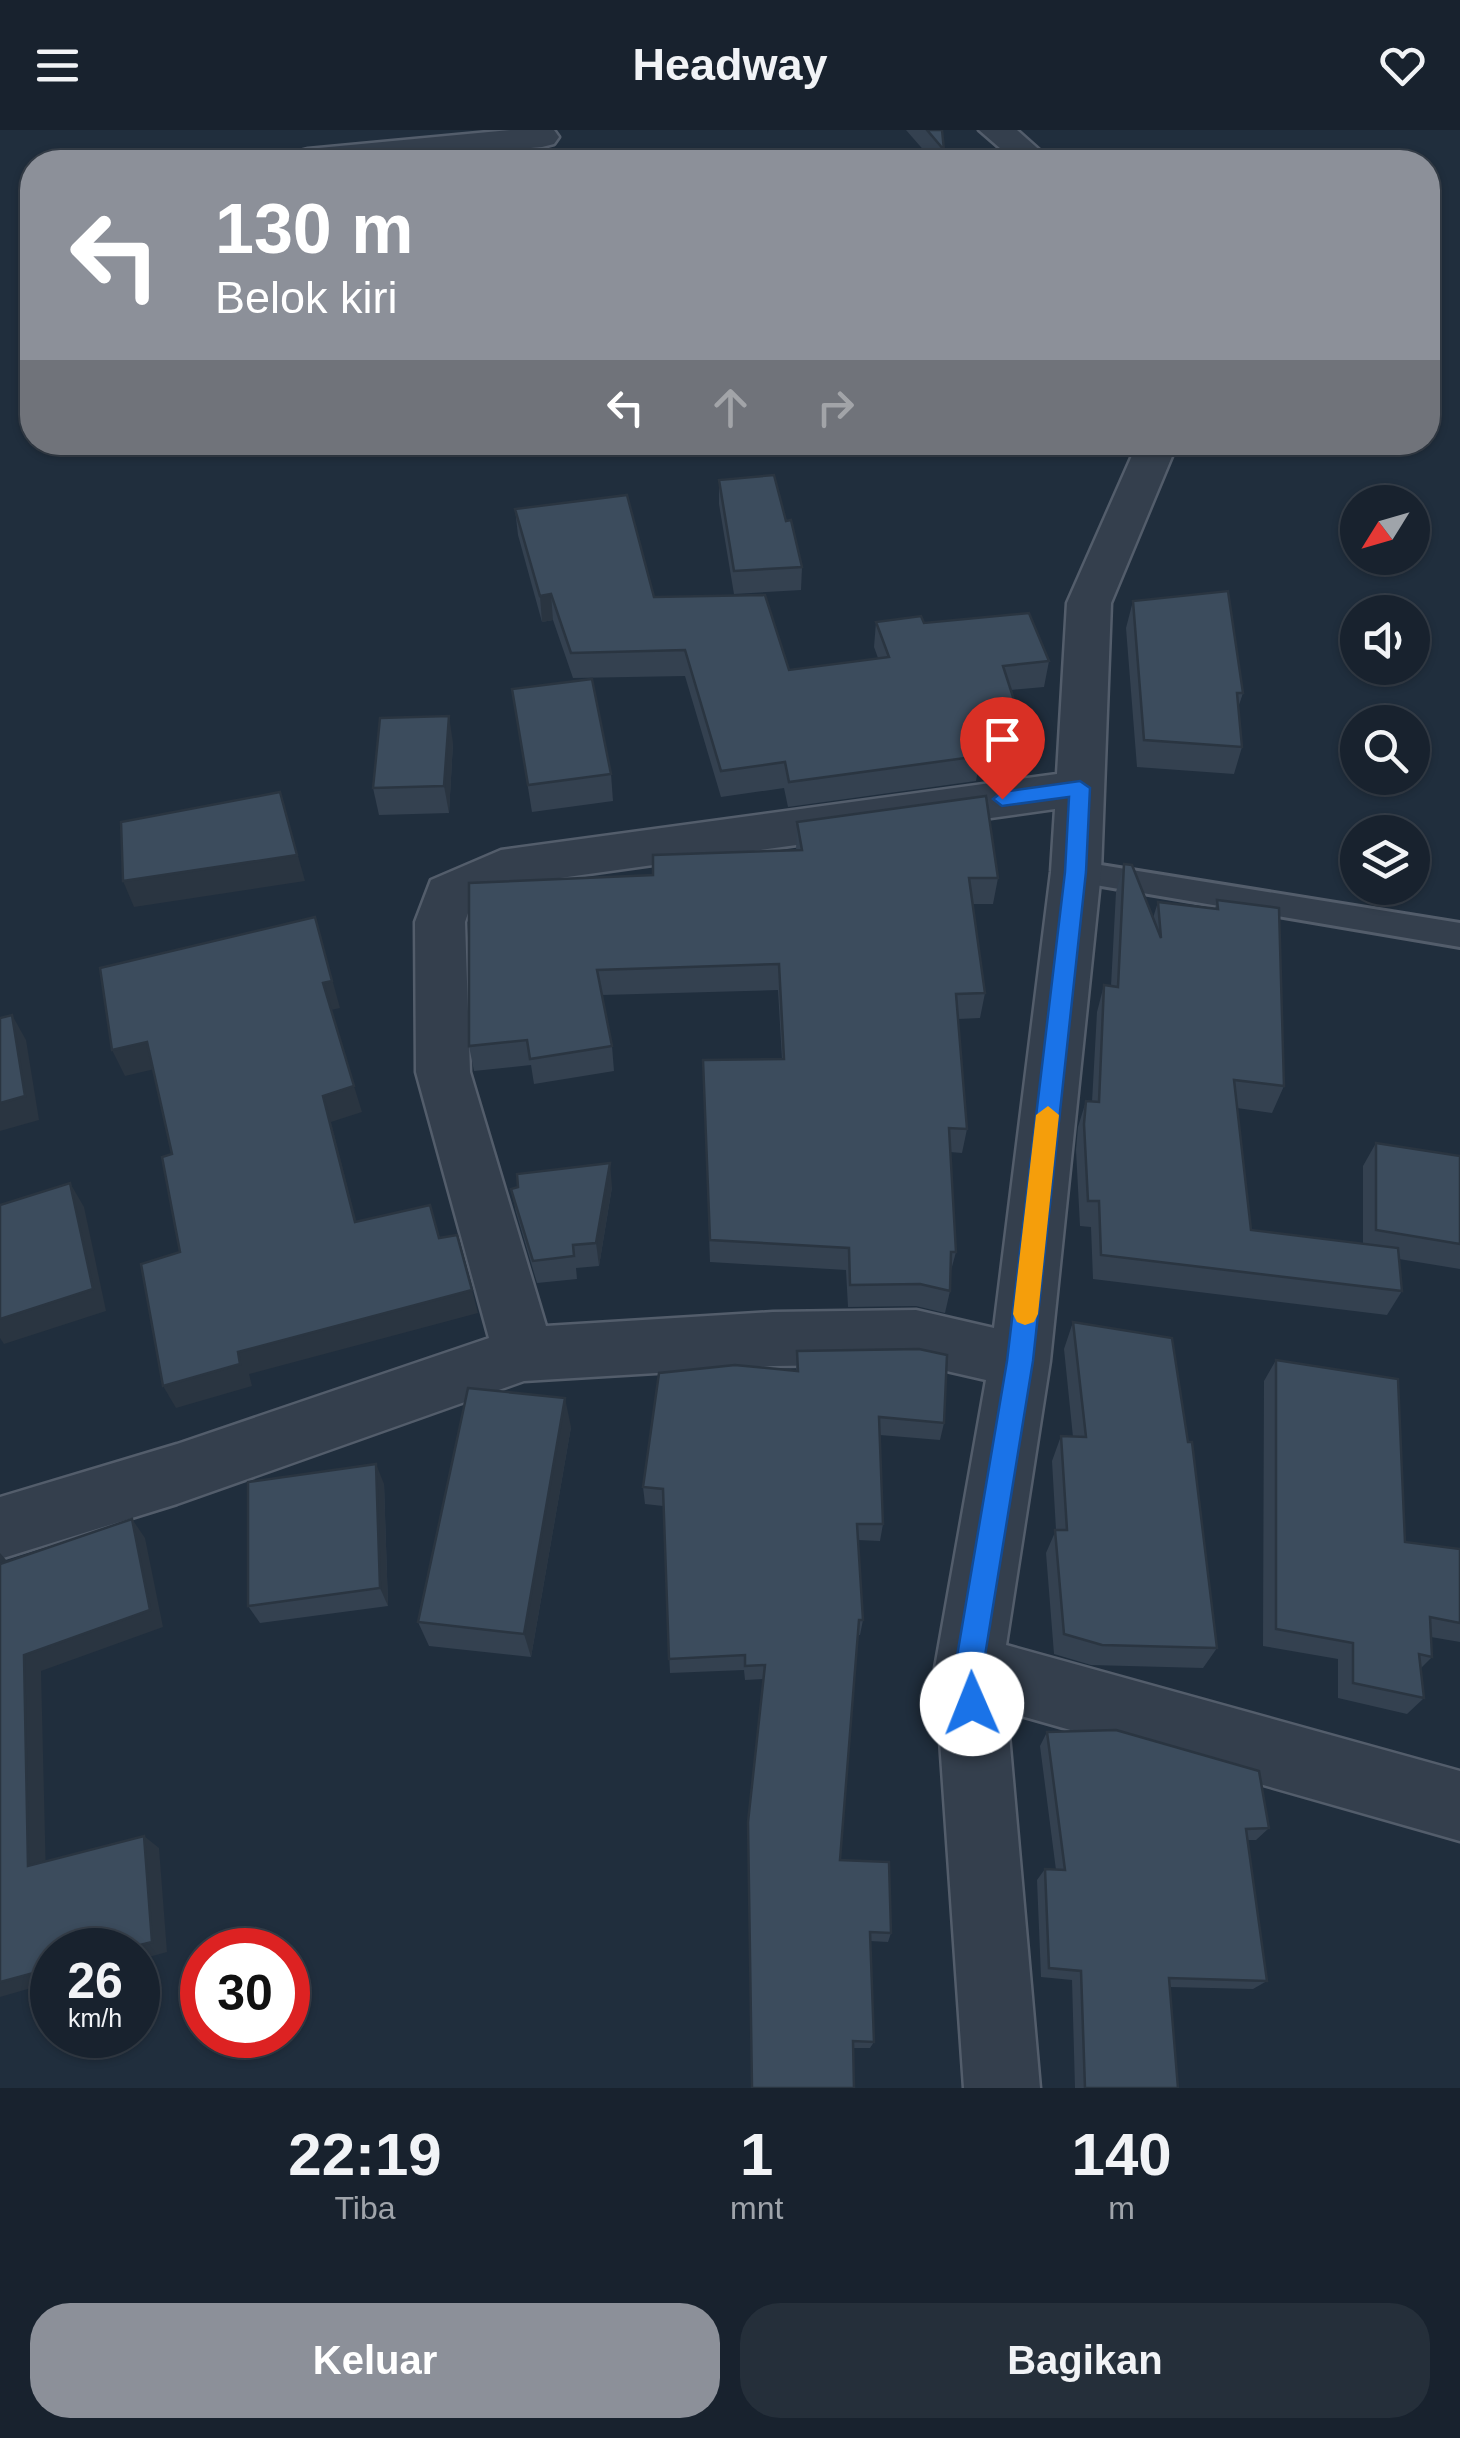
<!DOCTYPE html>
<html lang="id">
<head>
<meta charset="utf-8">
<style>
	body { margin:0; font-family:Helvetica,sans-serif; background:#252f3a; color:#f1f3f6; height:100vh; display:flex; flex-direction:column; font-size:38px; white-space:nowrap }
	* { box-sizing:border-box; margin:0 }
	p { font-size:32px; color:#9fa4aa }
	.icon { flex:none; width:55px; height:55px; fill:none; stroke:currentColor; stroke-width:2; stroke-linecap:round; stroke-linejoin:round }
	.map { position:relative; height:1958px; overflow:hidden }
	.sheet { display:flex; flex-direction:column; background:#18222e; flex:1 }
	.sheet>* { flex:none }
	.top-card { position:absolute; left:20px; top:20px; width:1420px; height:305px; border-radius:40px; box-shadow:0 2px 8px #0004,0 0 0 2px #363f4a; background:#8c9099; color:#fff; overflow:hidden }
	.needle { width:65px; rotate:233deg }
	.fabs { position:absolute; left:1340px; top:355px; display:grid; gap:20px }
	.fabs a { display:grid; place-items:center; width:90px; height:90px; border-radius:50%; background:#18222e; box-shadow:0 2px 8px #0004,0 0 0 2px #363f4a; font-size:50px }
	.speed { position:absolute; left:30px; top:1798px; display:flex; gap:20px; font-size:50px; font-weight:700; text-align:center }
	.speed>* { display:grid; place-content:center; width:130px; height:130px; border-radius:50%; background:#18222e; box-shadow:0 2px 8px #0004,0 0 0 2px #363f4a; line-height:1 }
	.speed small { font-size:25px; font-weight:400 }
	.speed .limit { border:15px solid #d22; background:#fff; color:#111 }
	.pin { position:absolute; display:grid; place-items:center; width:85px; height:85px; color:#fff; margin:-102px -42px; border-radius:50% 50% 50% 0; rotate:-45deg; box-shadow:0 0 10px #0007 }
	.pin .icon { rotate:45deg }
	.me { position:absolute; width:110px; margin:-55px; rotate:359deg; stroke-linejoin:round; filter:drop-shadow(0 0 8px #0008) }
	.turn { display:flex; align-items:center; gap:35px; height:210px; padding:0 30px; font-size:45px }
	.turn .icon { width:130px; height:130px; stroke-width:2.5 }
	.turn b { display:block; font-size:70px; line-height:85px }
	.lanes { display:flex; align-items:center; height:95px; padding:0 30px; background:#0003; justify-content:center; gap:50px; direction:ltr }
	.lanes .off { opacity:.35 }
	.eta { display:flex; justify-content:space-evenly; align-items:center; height:170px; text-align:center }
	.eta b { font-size:60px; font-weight:600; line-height:70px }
	.button { display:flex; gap:20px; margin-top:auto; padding:20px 30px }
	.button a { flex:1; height:115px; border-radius:40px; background:#8c9099; color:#fff; font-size:40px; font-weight:600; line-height:115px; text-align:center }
	.button a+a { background:#252f3a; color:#f1f3f6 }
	header { display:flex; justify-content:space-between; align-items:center; height:130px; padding:0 30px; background:#18222e; font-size:45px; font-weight:600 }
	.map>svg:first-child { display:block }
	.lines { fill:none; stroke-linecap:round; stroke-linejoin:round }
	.service-casing { stroke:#535d6b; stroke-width:6 }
	.minor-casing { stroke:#535d6b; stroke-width:5 }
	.service { fill:#343f4d; fill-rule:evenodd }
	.minor { fill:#343f4d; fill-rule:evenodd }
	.wall { fill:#344150 }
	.shaded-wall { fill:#2a3541 }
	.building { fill:#3c4c5d; stroke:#2a3541; stroke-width:2.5 }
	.route { fill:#1a73e8; stroke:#114b97; stroke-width:2.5 }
	.slow { fill:#f59e0b }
</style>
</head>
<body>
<header><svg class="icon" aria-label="menu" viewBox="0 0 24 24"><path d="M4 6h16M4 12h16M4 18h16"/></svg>Headway<svg class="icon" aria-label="heart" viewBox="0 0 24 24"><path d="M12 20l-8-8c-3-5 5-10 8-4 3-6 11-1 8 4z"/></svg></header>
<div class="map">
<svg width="1460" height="1958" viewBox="0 0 1460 1958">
	<rect width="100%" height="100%" fill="#202e3d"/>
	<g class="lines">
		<defs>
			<polygon id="service" points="1076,731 1460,793 1460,817 1066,750 1061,742 1066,734"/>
			<g id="minor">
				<polygon points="510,0 554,0 559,7 554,14 542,17 378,32 293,32 291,29 296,22 308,19"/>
				<polygon points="979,0 1017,0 1053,32 1016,32"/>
				<path d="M 1138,312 L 1178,312 L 1111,473 L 1101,742 L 1050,1231 L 1006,1515 L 1460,1641 L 1460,1711 L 1007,1582 L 1040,1958 L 964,1958 L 935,1538 L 986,1250 L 916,1234 L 773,1236 L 524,1251 L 177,1374 L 0,1429 L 0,1367 L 177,1314 L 489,1208 L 416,942 L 415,792 L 431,750 L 501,720 L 1057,644 L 1067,473 ZM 1055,679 L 1051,742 L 994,1198 L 916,1180 L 773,1182 L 546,1196 L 470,942 L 465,792 L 471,774 L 510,755 Z"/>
			</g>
		</defs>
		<use href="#service" class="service-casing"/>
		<use href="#minor" class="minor-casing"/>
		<use href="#service" class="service"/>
		<use href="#minor" class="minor"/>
	</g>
	<g class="wall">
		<polygon points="906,0 942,0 944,20 943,32 934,32"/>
		<polygon points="719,350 802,437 801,460 734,464 719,374"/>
		<polygon points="515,379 654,467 789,540 878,528 874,517 876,492 924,493 1049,531 1044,557 1011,560 1024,601 1020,626 980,630 976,651 788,677 784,658 721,667 685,546 573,548 553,490 542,492 518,405"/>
		<polygon points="1133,471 1243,563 1238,578 1242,617 1234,644 1137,637 1126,498"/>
		<polygon points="512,559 611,644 613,671 532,682"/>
		<polygon points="453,613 449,683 379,685 373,658"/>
		<polygon points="797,692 998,748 993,774 973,774 985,863 980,888 958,889 967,999 962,1023 950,1022 956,1122 950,1144 950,1161 945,1183 916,1176 848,1177 846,1140 710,1132 703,930 782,929 778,860 602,865 612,916 614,941 534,954 531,935 474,941 469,916 653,745 796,720"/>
		<polygon points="1124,734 1153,788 1158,772 1215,779 1217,770 1284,956 1272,983 1237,978 1251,1100 1363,1114 1363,1036 1376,1013 1460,1026 1460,1139 1399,1129 1402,1161 1387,1185 1093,1149 1091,1097 1080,1096 1076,1020 1078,997 1086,971 1092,972 1097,882 1104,855 1111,856 1116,762"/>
		<polygon points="612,1057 599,1136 576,1138 577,1149 537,1153 516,1082 511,1059"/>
		<polygon points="1073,1192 1217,1518 1203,1538 1091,1535 1054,1524 1046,1423 1056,1400 1052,1331 1061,1306 1073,1307 1064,1219"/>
		<polygon points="797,1221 944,1293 940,1310 880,1305 883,1394 880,1411 858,1410 863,1490 860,1505 858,1505 840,1730 891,1803 888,1812 870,1811 874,1912 870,1918 853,1918 763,1549 745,1550 744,1540 670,1543 663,1376 645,1374 643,1357 796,1241"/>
		<polygon points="1276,1230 1405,1412 1460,1419 1460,1512 1431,1507 1432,1527 1421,1538 1424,1568 1407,1584 1338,1568 1338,1529 1263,1516 1264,1251"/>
		<polygon points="571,1297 531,1527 429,1516 418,1492"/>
		<polygon points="384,1354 388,1476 260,1493 248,1476"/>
		<polygon points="1047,1602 1269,1698 1256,1710 1248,1710 1267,1851 1253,1859 1170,1857 1178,1958 1075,1958 1072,1850 1041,1847 1037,1750 1045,1739 1056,1740 1040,1616"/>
	</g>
	<g class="shaded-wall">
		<polygon points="551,464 553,490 542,492 540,466"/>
		<polygon points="449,586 453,613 449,683 444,656"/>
		<polygon points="280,662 305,751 134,777 123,751"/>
		<polygon points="315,787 340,878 331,880 323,853"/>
		<polygon points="12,885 26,910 39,990 0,1001 0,973"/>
		<polygon points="147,912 159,938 125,946 112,920"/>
		<polygon points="354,956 362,982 331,992 363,1117 355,1092 323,966"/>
		<polygon points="610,1033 612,1057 599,1136 596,1113"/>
		<polygon points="70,1053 84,1077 106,1181 4,1214 0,1208 0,1189"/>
		<polygon points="472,1160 478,1183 249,1244 252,1256 176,1278 163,1256 238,1222"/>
		<polygon points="565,1268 571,1297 531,1527 524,1504"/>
		<polygon points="376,1334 384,1354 388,1476 380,1458"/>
		<polygon points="132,1389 145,1408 163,1497 41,1541 46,1748 28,1736 24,1525"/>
		<polygon points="0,1423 7,1431 0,1445"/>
		<polygon points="144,1706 159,1718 167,1822 138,1830 138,1820 120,1820"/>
		<polygon points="52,1838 52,1852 0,1867 0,1852"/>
	</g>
	<g class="building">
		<polygon points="927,0 942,0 944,20"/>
		<polygon points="774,345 786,391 791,390 802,437 734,441 719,350"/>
		<polygon points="627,365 654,467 765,465 789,540 889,527 876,492 921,486 924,493 1029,483 1049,531 1003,536 1024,601 977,605 980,626 789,652 785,632 721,641 685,520 571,523 551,464 540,466 515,379"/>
		<polygon points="1228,461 1243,563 1237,563 1242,617 1144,610 1133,471"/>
		<polygon points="592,549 611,644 528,655 512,559"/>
		<polygon points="449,586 444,656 373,658 380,588"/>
		<polygon points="280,662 297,725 123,751 121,692"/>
		<polygon points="986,666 998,748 969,748 985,863 956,864 967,999 949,998 956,1122 951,1122 950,1161 920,1154 850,1155 849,1118 710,1110 703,930 784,929 779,834 597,840 612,916 530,929 527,910 469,916 469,753 653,745 653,725 802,720 797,692"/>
		<polygon points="1124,734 1132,735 1161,808 1158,772 1218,779 1217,770 1279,778 1284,956 1234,950 1251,1100 1398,1118 1402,1161 1101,1125 1099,1071 1088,1071 1084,994 1086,971 1099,972 1104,855 1118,857"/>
		<polygon points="315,787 332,851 323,853 354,956 323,966 355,1092 430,1075 439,1108 457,1105 472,1160 238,1222 240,1234 163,1256 141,1134 180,1122 162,1027 172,1024 147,912 112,920 100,838"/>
		<polygon points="12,885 25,966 0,973 0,888"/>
		<polygon points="1376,1013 1460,1026 1460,1114 1376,1100"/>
		<polygon points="610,1033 596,1113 573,1115 574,1126 533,1131 511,1059 518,1057 517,1044"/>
		<polygon points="70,1053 93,1159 0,1189 0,1075"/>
		<polygon points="1073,1192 1172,1208 1188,1312 1192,1312 1217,1518 1102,1515 1064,1504 1055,1400 1067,1400 1061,1306 1086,1307"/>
		<polygon points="919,1219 947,1225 944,1293 879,1287 883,1394 857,1394 863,1490 859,1490 840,1730 889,1732 891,1803 870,1802 874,1912 853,1911 854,1958 752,1958 748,1692 765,1535 745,1536 745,1525 669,1529 663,1359 643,1357 659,1243 735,1235 798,1241 797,1221"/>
		<polygon points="1276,1230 1398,1249 1405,1412 1460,1419 1460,1493 1430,1487 1432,1527 1419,1524 1424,1568 1353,1553 1353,1513 1276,1499"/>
		<polygon points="468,1258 565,1268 524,1504 418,1492"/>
		<polygon points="376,1334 380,1458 248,1476 248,1352"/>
		<polygon points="132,1389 150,1480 24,1525 28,1736 144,1706 152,1812 120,1820 52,1820 52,1838 0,1852 0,1434"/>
		<polygon points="1116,1600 1259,1641 1269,1698 1246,1699 1267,1851 1169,1848 1178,1958 1085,1958 1081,1841 1049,1838 1045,1739 1065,1740 1047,1602"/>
	</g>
	<polygon class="route" points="1080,651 1090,658 1086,742 1033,1231 983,1538 986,1574 981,1584 972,1588 962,1584 955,1538 1007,1231 1065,742 1069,667 1002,676 993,669 1002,662"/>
	<polygon class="slow" points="1048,976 1059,985 1038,1184 1034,1192 1025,1195 1017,1192 1013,1184 1036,985"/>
</svg>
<div class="fabs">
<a><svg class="needle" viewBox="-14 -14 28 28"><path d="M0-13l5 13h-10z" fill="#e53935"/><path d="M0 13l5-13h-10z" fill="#9fa4aa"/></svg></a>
<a><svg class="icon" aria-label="sound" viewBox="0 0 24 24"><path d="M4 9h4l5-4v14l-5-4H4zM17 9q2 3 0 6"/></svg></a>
<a><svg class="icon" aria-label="search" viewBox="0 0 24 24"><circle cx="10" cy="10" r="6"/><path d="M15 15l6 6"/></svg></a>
<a><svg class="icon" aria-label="layers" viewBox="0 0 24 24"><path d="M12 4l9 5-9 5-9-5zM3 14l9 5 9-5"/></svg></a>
</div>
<div class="speed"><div>26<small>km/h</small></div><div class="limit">30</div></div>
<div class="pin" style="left:1002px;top:669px;background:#d93025"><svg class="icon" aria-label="arrive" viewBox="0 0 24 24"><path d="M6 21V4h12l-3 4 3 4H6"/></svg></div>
<svg class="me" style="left:972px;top:1574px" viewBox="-20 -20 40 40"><circle r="19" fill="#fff"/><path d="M0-13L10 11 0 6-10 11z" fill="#1a73e8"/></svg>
<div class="top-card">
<div class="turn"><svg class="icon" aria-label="left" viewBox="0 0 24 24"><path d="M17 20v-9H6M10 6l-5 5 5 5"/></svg><div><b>130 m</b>Belok kiri</div></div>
<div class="lanes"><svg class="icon" aria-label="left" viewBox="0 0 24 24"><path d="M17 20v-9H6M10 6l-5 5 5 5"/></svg><svg class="icon off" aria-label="ahead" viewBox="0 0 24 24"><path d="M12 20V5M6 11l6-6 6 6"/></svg><svg class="icon off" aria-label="right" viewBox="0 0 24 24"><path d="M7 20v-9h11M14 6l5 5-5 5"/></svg></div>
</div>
</div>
<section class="sheet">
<div class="eta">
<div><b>22:19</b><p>Tiba</p></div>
<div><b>1</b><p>mnt</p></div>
<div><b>140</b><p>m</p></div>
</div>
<div class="button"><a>Keluar</a><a>Bagikan</a></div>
</section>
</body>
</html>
